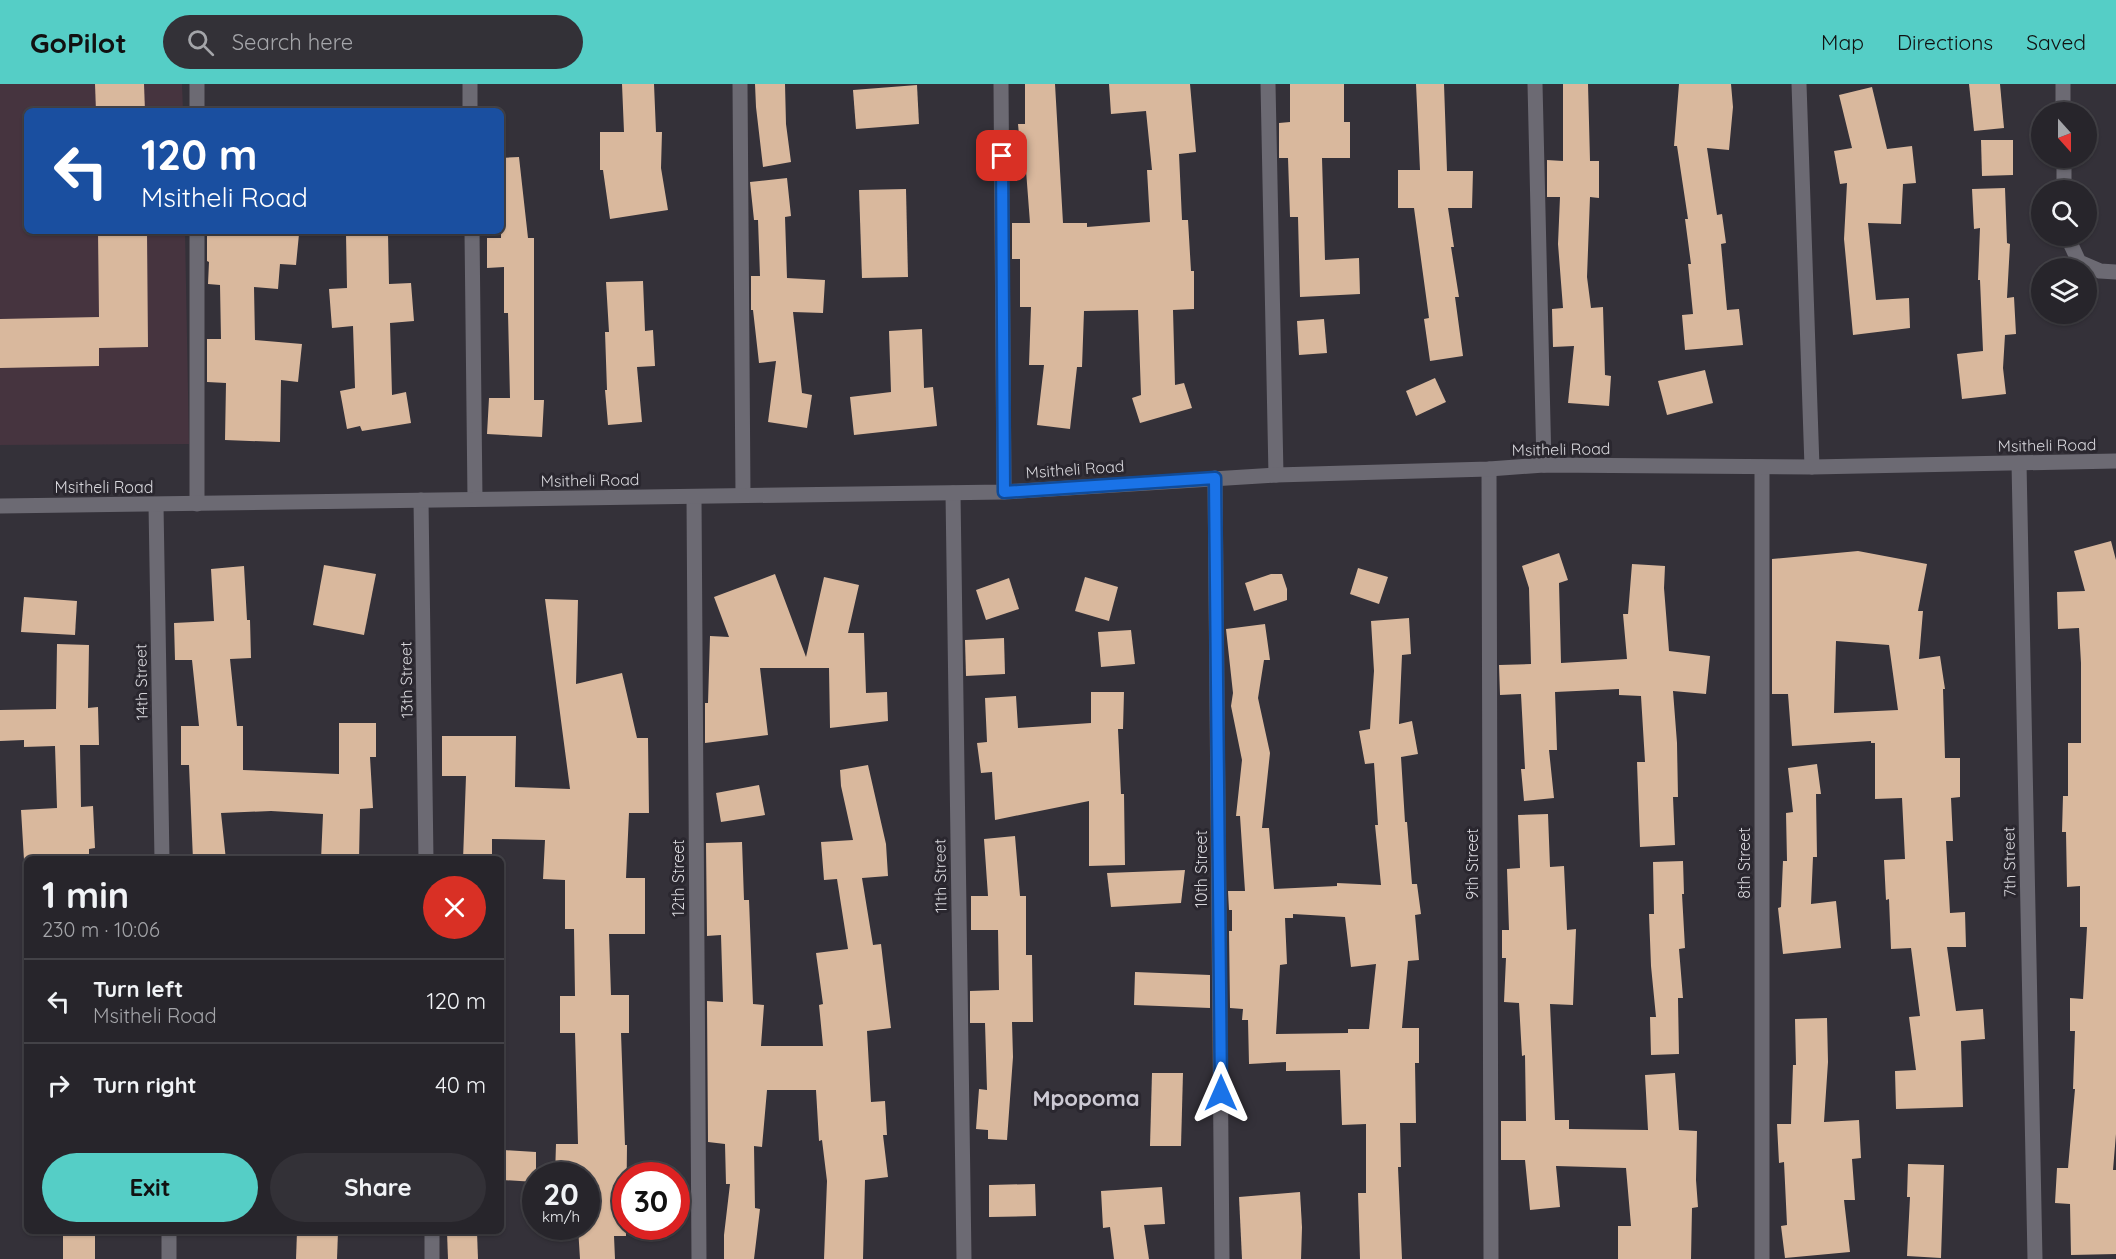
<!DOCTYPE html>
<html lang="en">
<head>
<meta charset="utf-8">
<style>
	body { margin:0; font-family:Quicksand,sans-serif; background:#333137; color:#f1f3f6; height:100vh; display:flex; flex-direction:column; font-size:22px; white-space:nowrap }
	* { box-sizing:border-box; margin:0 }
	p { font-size:20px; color:#a4a5a9 }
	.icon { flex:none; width:33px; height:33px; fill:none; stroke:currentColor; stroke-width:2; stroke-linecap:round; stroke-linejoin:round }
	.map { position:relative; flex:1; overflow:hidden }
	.side { position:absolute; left:24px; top:772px; width:480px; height:378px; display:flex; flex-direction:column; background:#27252b; border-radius:9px; box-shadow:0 2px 4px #0004,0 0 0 2px #434247 }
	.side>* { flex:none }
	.hud { position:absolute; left:24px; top:24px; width:480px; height:126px; border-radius:9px; box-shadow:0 2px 4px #0004,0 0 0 2px #434247; background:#1a4fa0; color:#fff; overflow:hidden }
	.needle { width:39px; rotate:159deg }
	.fabs { position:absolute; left:2031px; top:18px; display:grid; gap:12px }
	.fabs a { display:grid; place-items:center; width:66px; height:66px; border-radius:50%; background:#27252b; box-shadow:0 2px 4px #0004,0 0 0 2px #434247; font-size:30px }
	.speed { position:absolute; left:522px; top:1078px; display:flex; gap:12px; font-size:30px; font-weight:700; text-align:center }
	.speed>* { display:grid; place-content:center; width:78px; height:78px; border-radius:50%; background:#27252b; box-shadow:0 2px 4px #0004,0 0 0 2px #434247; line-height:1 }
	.speed small { font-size:15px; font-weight:400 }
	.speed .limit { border:9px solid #d22; background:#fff; color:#111 }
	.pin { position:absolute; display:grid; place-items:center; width:51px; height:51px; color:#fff; margin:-26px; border-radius:12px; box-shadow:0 3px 9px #0006 }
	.me { position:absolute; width:66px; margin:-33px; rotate:0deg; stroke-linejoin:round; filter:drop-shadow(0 0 4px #0008) }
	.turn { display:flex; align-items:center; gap:21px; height:126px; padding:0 18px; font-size:27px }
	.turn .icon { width:78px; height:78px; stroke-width:2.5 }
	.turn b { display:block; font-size:42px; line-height:51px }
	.round { display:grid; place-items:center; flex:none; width:63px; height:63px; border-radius:32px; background:#333137 }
	.overview { display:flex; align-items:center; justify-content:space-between; height:102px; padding:0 18px }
	h1 { font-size:36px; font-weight:700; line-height:45px }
	.cta { display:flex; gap:12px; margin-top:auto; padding:12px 18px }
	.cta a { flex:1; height:69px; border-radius:36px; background:#55cec6; color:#111; font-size:24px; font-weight:700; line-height:69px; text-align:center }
	.cta a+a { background:#333137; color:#f1f3f6 }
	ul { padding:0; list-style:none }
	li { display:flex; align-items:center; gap:18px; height:84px; padding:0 18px; border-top:2px solid #434247 }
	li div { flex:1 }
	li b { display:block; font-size:22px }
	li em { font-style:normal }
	header { display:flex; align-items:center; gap:36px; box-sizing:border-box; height:84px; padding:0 30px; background:#55cec6; color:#111 }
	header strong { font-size:28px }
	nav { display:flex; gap:33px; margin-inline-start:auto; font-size:21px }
	.search { width:420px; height:54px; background:#333137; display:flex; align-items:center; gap:15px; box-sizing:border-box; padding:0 21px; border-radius:33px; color:#a4a5a9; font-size:22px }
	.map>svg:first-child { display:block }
	.education { fill:#46343f }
	.building { fill:#d9b89d; fill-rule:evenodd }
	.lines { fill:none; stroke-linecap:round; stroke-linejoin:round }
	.street { stroke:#6c6a73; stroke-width:15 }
	.route-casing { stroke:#114b97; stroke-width:15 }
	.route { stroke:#1a73e8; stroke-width:10 }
	.labels { text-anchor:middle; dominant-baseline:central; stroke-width:6; stroke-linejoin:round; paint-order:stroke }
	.street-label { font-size:16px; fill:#d7d6db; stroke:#2a272f }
	.district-label { font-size:22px; font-weight:bold; fill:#cdcad4; stroke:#2a272f }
</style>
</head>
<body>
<header>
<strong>GoPilot</strong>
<div class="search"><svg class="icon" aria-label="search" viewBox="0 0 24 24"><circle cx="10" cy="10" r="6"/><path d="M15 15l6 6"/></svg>Search here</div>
<nav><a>Map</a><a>Directions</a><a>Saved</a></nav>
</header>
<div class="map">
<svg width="2116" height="1175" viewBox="0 0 2116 1175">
	<rect width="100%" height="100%" fill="#343139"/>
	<polygon class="education" points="0,0 182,0 183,27 27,27 27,147 185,147 189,360 0,361"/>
	<g class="building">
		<polygon points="95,0 144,0 145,27 96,27"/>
		<polygon points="622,0 654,0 656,48 662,48 661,84 668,126 610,135 603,86 600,86 600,48 624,48"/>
		<polygon points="755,0 785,0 786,40 791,78 763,83 756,23"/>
		<polygon points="1025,0 1055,0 1063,139 1087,139 1087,143 1150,138 1147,86 1152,86 1146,27 1111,30 1109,0 1190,0 1196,68 1179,70 1182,136 1188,136 1191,187 1194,187 1194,225 1173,226 1175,301 1184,299 1192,324 1140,339 1132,314 1141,311 1138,226 1084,227 1082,283 1077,283 1070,345 1037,341 1044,281 1029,281 1031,223 1020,223 1020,175 1012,175 1012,139 1030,139 1025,73 1021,73 1018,40 1025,40"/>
		<polygon points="1290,0 1344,0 1344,38 1350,38 1350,74 1322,74 1325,176 1359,174 1360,210 1300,213 1298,133 1290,133 1288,74 1279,74 1279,39 1290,38"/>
		<polygon points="1416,0 1444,0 1447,87 1473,87 1472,124 1448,124 1454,163 1451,163 1459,213 1455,213 1463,272 1430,277 1424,235 1429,234 1414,124 1398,124 1398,86 1420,86"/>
		<polygon points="1563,0 1588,0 1590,77 1599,77 1599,114 1590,113 1587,193 1591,224 1603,223 1605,291 1611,292 1609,322 1568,319 1574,262 1553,263 1552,225 1563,224 1558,160 1560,113 1547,113 1547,76 1563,77"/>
		<polygon points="1679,0 1731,0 1733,23 1729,66 1707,64 1717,131 1722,130 1726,159 1721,160 1727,226 1739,225 1743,261 1685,266 1682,231 1693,230 1688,180 1691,180 1685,135 1688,135 1677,62 1674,62"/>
		<polygon points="1969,0 2000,0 2004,44 1974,47"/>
		<polygon points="917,1 919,40 856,45 853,6"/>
		<polygon points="1872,3 1887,65 1912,62 1916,99 1903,100 1901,140 1868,139 1876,216 1909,214 1910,244 1853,251 1844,155 1847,99 1840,100 1834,67 1852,64 1839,11"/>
		<polygon points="1981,56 2013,56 2013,91 1982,92"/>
		<polygon points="519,73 528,154 534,154 534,316 544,316 542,353 487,350 489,314 510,314 508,229 504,229 504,183 487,184 487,154 501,154 501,74"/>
		<polygon points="787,94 791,132 785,133 787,194 825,196 823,229 793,228 802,309 812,311 807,344 768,338 776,277 759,279 753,226 751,226 751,192 760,192 758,136 754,136 750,98"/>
		<polygon points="2005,104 2007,159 2010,160 2007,214 2014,213 2016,250 2005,251 2003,284 2006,310 1962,315 1957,270 1983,267 1980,196 1978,196 1980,144 1974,145 1972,105"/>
		<polygon points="906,105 908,193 862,194 859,106"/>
		<polygon points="98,147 147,147 148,263 99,264 99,282 0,284 0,235 99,233"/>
		<polygon points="207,147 253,147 299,150 296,181 280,180 278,205 254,203 255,256 302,260 298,298 281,296 280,358 225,356 226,299 207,298 207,255 221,255 220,201 208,200 209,178 207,177"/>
		<polygon points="388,149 389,200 411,199 414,237 390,239 392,311 406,308 411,339 362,347 360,342 347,345 340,307 355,304 353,242 332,244 329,205 347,204 346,150"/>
		<polygon points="643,197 645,247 653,246 655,282 637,283 642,338 608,341 605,306 607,306 605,248 609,248 606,198"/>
		<polygon points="1324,235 1327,269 1299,271 1297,237"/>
		<polygon points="922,245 924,304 933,303 937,342 854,351 850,313 891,308 889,247"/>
		<polygon points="1705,286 1713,319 1667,331 1658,297"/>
		<polygon points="1435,294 1446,318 1416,332 1406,307"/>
		<polygon points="2111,457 2116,476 2116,1050 2113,1086 2116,1086 2116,1170 2071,1171 2070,1120 2055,1119 2057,1084 2068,1084 2075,1005 2073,1005 2075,947 2070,947 2070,914 2083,915 2087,843 2080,843 2080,802 2067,803 2066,748 2062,748 2063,712 2068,712 2068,659 2081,659 2081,579 2079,544 2058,545 2057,508 2085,507 2074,467"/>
		<path d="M 1858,467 L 1927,480 L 1918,527 L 1923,527 L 1919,575 L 1940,572 L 1945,605 L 1943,605 L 1945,674 L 1960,674 L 1960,713 L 1951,714 L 1953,757 L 1946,757 L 1950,829 L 1965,828 L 1966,863 L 1947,863 L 1956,927 L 1983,925 L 1985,955 L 1961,957 L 1963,1023 L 1896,1025 L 1895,987 L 1916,986 L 1909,933 L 1920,932 L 1911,864 L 1891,865 L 1889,815 L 1886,816 L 1884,776 L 1905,775 L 1902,714 L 1875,715 L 1875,659 L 1871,659 L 1871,657 L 1792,662 L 1788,610 L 1772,610 L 1772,475 ZM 1836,557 L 1889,561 L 1898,626 L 1834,629 Z"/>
		<polygon points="1559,469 1568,496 1559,499 1561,579 1627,575 1623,530 1628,530 1632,480 1665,482 1664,504 1669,567 1710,572 1706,610 1673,607 1677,659 1678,713 1673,713 1675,761 1640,763 1637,678 1645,678 1641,612 1619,611 1619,605 1555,608 1557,666 1549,666 1554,714 1524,717 1521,685 1525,685 1521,610 1500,611 1499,581 1531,580 1529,504 1522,482"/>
		<polygon points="324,481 376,490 364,551 313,541"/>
		<polygon points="244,482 247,536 250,536 251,574 230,575 237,642 243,642 243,686 339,690 339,639 376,639 376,673 370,673 373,724 360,725 359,776 321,776 323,730 271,727 221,729 226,776 193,776 189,681 181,681 181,642 199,642 192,576 175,576 174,539 214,537 211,485"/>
		<polygon points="1358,484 1388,493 1379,520 1350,510"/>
		<polygon points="775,490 806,573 824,493 859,501 848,549 864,549 866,609 887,608 888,637 830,644 829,584 760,584 768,651 705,659 705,619 708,619 710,552 729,553 714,513"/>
		<polygon points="1271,490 1282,490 1287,505 1287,516 1254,527 1245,499"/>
		<polygon points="1085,493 1118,503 1109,537 1075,527"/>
		<polygon points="1009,494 1019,525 986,536 976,506"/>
		<polygon points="24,513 77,517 75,551 21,548"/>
		<polygon points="545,515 578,516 576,600 622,589 637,654 648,654 649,729 629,729 626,794 645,794 645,850 609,850 611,911 629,911 629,949 621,949 625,1061 627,1061 626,1152 614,1152 615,1175 580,1175 578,1143 586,1143 586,1092 555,1092 556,1060 578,1060 575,949 560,949 560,912 575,912 574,845 565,845 565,796 543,795 545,756 492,755 492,776 463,776 466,692 442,692 442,652 516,652 515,703 570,705"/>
		<path d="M 1409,534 L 1411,570 L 1402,571 L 1399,640 L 1412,637 L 1418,670 L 1401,673 L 1405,738 L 1407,738 L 1412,800 L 1417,800 L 1421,830 L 1415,831 L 1419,876 L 1408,877 L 1402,944 L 1419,944 L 1419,979 L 1415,979 L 1416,1039 L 1400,1039 L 1401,1083 L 1398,1083 L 1402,1175 L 1360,1175 L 1358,1109 L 1366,1109 L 1366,1040 L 1342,1041 L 1340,986 L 1286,987 L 1286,978 L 1249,980 L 1248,936 L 1242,936 L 1243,925 L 1230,924 L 1229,847 L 1232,847 L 1232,826 L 1229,826 L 1228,807 L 1245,807 L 1240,732 L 1236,732 L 1242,676 L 1231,622 L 1233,609 L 1226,545 L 1265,540 L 1270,576 L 1264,576 L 1258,614 L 1270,669 L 1262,744 L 1269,744 L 1274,805 L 1337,802 L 1337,799 L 1381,801 L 1375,741 L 1378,741 L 1374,679 L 1365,680 L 1359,647 L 1370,645 L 1374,587 L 1371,537 ZM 1293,830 L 1345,833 L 1351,883 L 1376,880 L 1369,945 L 1348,945 L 1348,949 L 1276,950 L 1280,881 L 1287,880 L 1285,834 L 1293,834 Z"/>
		<polygon points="1131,546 1135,580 1101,583 1098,548"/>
		<polygon points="1004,554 1005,590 966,592 965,556"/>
		<polygon points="57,560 89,561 88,624 98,623 99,661 80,661 81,723 93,722 95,764 89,765 89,776 24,776 21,726 57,724 55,662 24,663 24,656 0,657 0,626 56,625"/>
		<polygon points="1091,608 1124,608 1123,645 1118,645 1121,710 1124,710 1125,781 1089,782 1089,717 995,736 992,688 981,689 977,659 987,658 985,614 1016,612 1018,644 1091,639"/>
		<polygon points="1817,680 1821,710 1816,710 1817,773 1813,773 1811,820 1836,817 1841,864 1783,870 1778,824 1781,823 1783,777 1787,777 1786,729 1793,728 1788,684"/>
		<polygon points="868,681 886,760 888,792 862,794 873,861 881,860 891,944 867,947 871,1018 885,1017 887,1051 883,1051 888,1093 865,1096 863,1175 824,1175 827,1097 822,1056 819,1057 816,1006 767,1006 762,1063 754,1062 755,1124 760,1125 754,1175 724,1175 724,1151 730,1100 726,1100 725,1060 708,1058 707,917 723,918 721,851 707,852 706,759 742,758 744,816 749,816 753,920 764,921 761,962 823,962 819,921 823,920 816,869 848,865 837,795 824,796 821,758 853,756 841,702 840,686"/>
		<polygon points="759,701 765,731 721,738 716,709"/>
		<polygon points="1548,730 1550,783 1564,782 1567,846 1576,845 1573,921 1550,920 1555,1036 1569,1036 1569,1045 1648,1046 1645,991 1675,989 1679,1046 1697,1047 1696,1096 1698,1123 1692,1124 1691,1175 1618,1175 1618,1142 1631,1142 1626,1084 1556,1082 1560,1123 1530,1126 1525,1076 1501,1076 1501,1037 1526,1037 1525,971 1522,972 1519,919 1504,918 1506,874 1502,874 1502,846 1509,846 1507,785 1520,784 1518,731"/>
		<polygon points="1015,752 1020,812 1026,812 1026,871 1032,871 1033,938 1012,938 1013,973 1007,1056 988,1055 988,1046 976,1045 979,1005 987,1006 985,939 970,939 970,907 999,906 998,846 971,846 971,812 988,812 984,755"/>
		<polygon points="1683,777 1684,810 1682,810 1685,864 1679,865 1683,914 1678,914 1679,970 1651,971 1650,933 1656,933 1651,882 1649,830 1654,830 1653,778"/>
		<polygon points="1185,786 1181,819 1111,823 1107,789"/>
		<polygon points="1135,888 1210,891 1210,924 1134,921"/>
		<polygon points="1827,934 1828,978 1824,1038 1859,1036 1861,1074 1852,1075 1855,1116 1844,1116 1850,1168 1785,1174 1781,1142 1787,1141 1784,1078 1779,1079 1777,1040 1791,1040 1793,981 1796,981 1795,935"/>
		<polygon points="1152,989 1183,989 1181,1062 1150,1062"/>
		<polygon points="504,1066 536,1068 536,1098 502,1096"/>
		<polygon points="1908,1080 1944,1081 1941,1174 1907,1172 1910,1113 1907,1113"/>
		<polygon points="1035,1100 1036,1132 989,1133 989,1101"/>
		<polygon points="1162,1103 1165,1140 1144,1141 1149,1175 1114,1175 1110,1143 1103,1144 1101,1107"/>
		<polygon points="1300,1108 1302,1143 1301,1175 1242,1175 1239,1113"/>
		<rect x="63" y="1148" width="32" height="27"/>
		<polygon points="297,1148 338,1148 337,1175 296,1175"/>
		<polygon points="447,1148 477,1148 478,1175 448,1175"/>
	</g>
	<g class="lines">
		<g class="street">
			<polyline points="470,0 470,27"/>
			<polyline points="740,0 743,411"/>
			<polyline points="1001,0 1004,408"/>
			<polyline points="1268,0 1276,391"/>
			<polyline points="1535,0 1544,381"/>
			<polyline points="1799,0 1812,383"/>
			<polyline points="2063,0 2063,28"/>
			<polyline points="197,27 197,0"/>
			<polyline points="2064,74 2064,106"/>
			<polyline points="472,147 475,415"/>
			<polyline points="2067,152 2079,178 2100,187 2116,188"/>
			<polyline points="2019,379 2035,1175"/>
			<polyline points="1762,383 1762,1175"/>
			<polyline points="1489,385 1491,1175"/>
			<polyline points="1215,394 1222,1175"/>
			<polyline points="953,409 964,1175"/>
			<polyline points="694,413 699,1175"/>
			<polyline points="421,416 426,776"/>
			<polyline points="197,420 197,147"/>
			<polyline points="156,421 162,776"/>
			<polyline points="0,422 1004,408 1276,391 1489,385 1544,381 1812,383 2116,377"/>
			<polyline points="169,1148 169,1175"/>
			<polyline points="432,1148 432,1175"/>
		</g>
	</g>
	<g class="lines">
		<defs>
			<polyline id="route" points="1002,72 1004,408 1215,394 1221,1009"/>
		</defs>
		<use href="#route" class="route-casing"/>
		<use href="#route" class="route"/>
	</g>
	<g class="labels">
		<g class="street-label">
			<text transform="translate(2047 361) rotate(-1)">Msitheli Road</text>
			<text transform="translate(1561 365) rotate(-1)">Msitheli Road</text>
			<text transform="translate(1075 385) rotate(-4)">Msitheli Road</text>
			<text transform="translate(590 396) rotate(-1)">Msitheli Road</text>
			<text x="104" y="403">Msitheli Road</text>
			<text transform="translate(406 596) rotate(-91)">13th Street</text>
			<text transform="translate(141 598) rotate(-91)">14th Street</text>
			<text transform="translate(2009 778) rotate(-91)">7th Street</text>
			<text transform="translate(1744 779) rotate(-90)">8th Street</text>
			<text transform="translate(1472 780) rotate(-90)">9th Street</text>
			<text transform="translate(1201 785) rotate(-90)">10th Street</text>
			<text transform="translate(940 792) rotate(-91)">11th Street</text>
			<text transform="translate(678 794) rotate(-90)">12th Street</text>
		</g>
		<g class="district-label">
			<text x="1086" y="1014">Mpopoma</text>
		</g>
	</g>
</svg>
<div class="fabs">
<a><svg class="needle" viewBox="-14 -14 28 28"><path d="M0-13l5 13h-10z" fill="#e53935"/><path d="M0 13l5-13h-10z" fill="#a4a5a9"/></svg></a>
<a><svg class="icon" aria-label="search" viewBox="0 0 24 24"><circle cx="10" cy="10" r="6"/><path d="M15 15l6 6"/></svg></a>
<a><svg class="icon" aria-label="layers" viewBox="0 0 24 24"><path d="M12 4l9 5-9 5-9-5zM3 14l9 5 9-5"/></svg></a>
</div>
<div class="speed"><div>20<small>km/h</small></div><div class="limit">30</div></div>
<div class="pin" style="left:1002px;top:72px;background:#d93025"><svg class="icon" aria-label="arrive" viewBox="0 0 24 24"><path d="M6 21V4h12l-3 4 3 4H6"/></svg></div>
<svg class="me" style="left:1221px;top:1009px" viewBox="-20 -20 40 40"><path d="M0-17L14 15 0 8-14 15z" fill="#1a73e8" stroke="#fff" stroke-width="4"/></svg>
<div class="hud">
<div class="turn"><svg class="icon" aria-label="left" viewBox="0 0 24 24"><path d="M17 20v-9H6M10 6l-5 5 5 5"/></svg><div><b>120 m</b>Msitheli Road</div></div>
</div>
<section class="side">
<div class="overview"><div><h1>1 min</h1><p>230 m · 10:06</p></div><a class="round" style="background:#d93025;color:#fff"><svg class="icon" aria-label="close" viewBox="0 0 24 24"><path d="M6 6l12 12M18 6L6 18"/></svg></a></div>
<ul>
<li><svg class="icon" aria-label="left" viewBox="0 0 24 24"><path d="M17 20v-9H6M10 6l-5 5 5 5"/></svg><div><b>Turn left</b><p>Msitheli Road</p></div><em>120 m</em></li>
<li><svg class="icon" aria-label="right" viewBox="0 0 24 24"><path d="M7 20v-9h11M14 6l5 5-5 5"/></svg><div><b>Turn right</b></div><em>40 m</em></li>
</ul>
<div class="cta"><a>Exit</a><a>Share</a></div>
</section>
</div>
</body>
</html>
